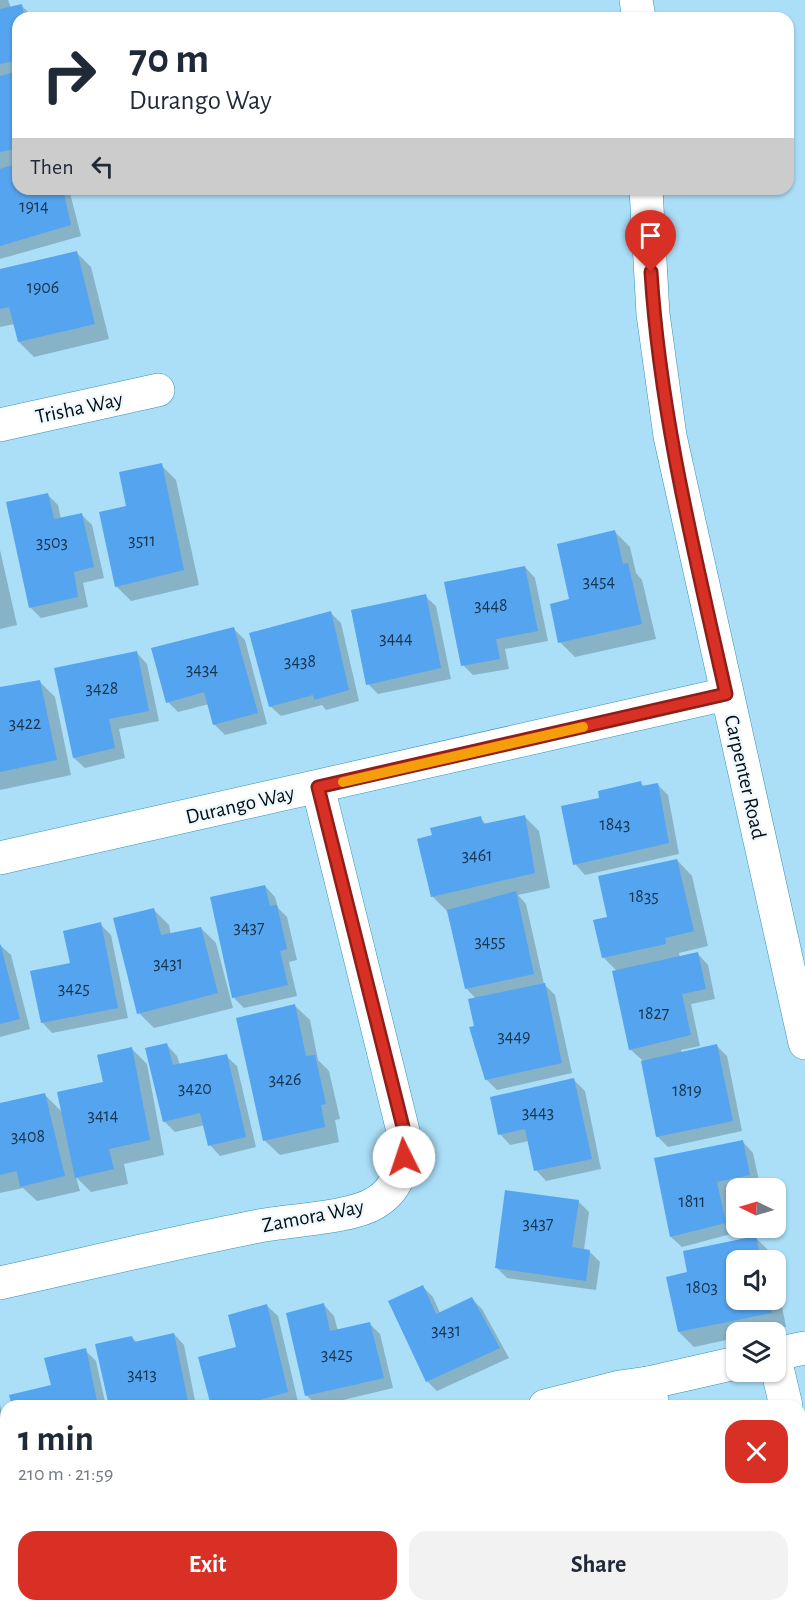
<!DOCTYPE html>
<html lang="en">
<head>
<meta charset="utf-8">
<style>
	body { margin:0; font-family:"Alegreya Sans",sans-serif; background:#f2f2f3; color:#1f2937; height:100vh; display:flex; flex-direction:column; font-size:22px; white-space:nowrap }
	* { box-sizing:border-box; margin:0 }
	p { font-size:20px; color:#747a83 }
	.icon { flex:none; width:33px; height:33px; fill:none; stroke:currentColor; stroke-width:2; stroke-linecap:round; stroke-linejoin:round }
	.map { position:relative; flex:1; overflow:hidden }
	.side { position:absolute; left:0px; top:1400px; width:806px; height:212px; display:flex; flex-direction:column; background:#fff; border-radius:18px 18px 0 0; box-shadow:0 2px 4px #0004 }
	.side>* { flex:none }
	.banner { position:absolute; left:12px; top:12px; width:782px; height:183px; border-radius:18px; box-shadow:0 2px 4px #0004; background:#fff; color:#1f2937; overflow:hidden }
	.needle { width:39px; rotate:275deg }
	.tools { position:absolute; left:726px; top:1178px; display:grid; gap:12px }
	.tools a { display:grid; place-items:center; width:60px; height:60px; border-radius:12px; background:#fff; box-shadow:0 2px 4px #0004; font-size:30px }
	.pin { position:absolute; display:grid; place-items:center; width:51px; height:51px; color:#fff; margin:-62px -26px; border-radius:50% 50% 50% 0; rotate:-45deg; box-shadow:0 0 6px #0007 }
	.pin .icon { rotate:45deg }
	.me { position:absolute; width:66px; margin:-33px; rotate:356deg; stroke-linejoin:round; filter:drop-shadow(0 0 4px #0008) }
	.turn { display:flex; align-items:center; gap:21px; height:126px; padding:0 18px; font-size:27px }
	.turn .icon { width:78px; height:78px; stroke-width:2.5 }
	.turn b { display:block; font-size:42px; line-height:51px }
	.then { display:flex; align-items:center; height:57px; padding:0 18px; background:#0003; gap:12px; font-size:22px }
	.round { display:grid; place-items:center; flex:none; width:63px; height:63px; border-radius:18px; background:#f2f2f3 }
	.head { display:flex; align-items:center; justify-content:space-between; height:102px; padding:0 18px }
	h1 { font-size:36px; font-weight:700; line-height:45px }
	.primary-button { display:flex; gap:12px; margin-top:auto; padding:12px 18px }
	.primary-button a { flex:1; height:69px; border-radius:18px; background:#d93025; color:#fff; font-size:24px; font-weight:700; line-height:69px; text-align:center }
	.primary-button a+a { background:#f2f2f3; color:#1f2937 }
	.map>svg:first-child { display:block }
	.shadow { fill:#0003 }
	.building { fill:#55a4ef }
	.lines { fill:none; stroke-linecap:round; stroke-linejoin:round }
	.minor-casing { stroke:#3293ba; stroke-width:34 }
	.minor { stroke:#fff; stroke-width:33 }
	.route-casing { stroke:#8d1f18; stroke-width:15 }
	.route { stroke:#d93025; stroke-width:10 }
	.slow { stroke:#f59e0b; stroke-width:10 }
	.labels { text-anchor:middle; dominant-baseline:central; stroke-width:4.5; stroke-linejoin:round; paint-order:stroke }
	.number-label { font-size:18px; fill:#15354e }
	.street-label { font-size:21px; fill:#001018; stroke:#f0f8fc }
</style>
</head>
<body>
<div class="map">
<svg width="805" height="1610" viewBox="0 0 805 1610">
	<rect width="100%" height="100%" fill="#abdff8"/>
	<g class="shadow">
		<polygon points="0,0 8,0 11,8 21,5 34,18 18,18 18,189 69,189 81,236 0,259"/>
		<polygon points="76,252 91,267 109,339 34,357 19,342 15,324 0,327 0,270"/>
		<polygon points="161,465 176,480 199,585 131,601 116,586 128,508"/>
		<polygon points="47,494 58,505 61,519 81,514 92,525 104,578 83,583 88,607 41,618 31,608 8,503"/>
		<polygon points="615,532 630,547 636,573 642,580 656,639 575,657 560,642 571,601"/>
		<polygon points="0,550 17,625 0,629"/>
		<polygon points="525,567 535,578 548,641 505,649 509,669 473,675 463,665"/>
		<polygon points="425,596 436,606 451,679 378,694 368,684"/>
		<polygon points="331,613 341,623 359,701 326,710 322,705 281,716 270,706"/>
		<polygon points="234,629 245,640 267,724 225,735 214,724 209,704 178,712 168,702"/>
		<polygon points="137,653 147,664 159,721 119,729 125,758 85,768 74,758"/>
		<polygon points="40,682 55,697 71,775 0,790 0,689"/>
		<polygon points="640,783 645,787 657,784 668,795 679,854 585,875 575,864"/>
		<polygon points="524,816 539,831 550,888 518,895 526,904 544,984 555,995 572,1073 497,1090 486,1079 480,1053 475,1048 471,1028 476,1027 476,999 466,988 447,911 432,896 480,818 487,825"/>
		<polygon points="677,860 692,876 708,946 679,953 680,958 698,954 708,965 715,999 691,1004 700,1046 681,1050 682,1053 716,1045 727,1056 742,1131 668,1147 657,1136 642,1060 630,1049 617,971 603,957 609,918"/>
		<polygon points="265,886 275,897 278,908 287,917 297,960 289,962 297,996 244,1008 233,997"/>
		<polygon points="154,910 169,925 171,935 201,928 216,943 233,1008 154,1028 139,1013"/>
		<polygon points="100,924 111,935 128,1018 52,1033 42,1022 72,964"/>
		<polygon points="0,945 11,955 30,1029 0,1037"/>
		<polygon points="294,1005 310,1020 318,1060 329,1071 340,1119 335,1120 339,1142 280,1155 264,1140"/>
		<polygon points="167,1045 177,1056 180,1065 226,1056 237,1066 256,1147 220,1156 210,1145 205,1125 175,1132 164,1121"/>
		<polygon points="132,1049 147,1064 164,1155 124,1164 128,1184 91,1192 76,1177 80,1191 37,1201 23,1188 0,1193 0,1104 45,1095 63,1113 104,1083"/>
		<polygon points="574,1080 585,1091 601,1169 546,1181 536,1170 529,1141 510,1145 500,1134"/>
		<polygon points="743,1142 753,1153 760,1185 727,1192 735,1233 682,1247 671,1237"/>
		<polygon points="578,1201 589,1212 584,1250 589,1251 600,1262 596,1290 507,1278 496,1267"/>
		<polygon points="755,1237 770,1252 772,1260 736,1260 736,1299 776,1299 776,1276 786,1327 765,1332 736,1332 736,1338 694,1347 679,1332 689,1273"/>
		<polygon points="422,1286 433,1297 440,1313 472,1299 482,1309 509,1358 437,1391 427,1381"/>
		<polygon points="324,1305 334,1316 338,1331 370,1324 380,1334 393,1388 318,1406 306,1395"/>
		<polygon points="267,1306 278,1316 298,1402 287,1406 213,1406 238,1348"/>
		<polygon points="174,1334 184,1345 196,1406 110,1406 132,1337 137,1343"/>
		<polygon points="85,1350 96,1361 106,1406 13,1406 53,1386"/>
		<polygon points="0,1405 6,1425 6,1469 0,1470"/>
		<polygon points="454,1605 583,1605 582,1610 454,1610"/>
	</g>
	<g class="building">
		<polygon points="22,4 24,18 18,18 18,60 0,64 0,9"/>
		<polygon points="18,71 18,148 0,152 0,76"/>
		<polygon points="18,163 18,189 63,189 71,225 0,246 0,169"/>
		<polygon points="77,251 95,324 18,342 9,307 0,309 0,269"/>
		<polygon points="162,463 184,570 115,587 99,512 126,506 119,472"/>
		<polygon points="48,493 54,519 82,513 94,567 74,572 78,597 29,608 6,502"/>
		<polygon points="615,530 623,564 628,563 642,624 558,643 550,604 569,599 557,544"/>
		<polygon points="525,566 538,631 496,639 500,659 461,666 444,582"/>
		<polygon points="426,594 441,668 366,685 351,610"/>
		<polygon points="331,611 349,690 314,700 313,695 269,707 249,633"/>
		<polygon points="234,627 258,713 213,725 204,692 166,703 151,648"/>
		<polygon points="137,651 149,711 109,719 115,748 73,758 54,668"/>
		<polygon points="40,680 57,760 0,772 0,687"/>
		<polygon points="641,781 642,786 658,783 669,843 573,865 561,806 599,798 598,791"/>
		<polygon points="525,815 535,873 431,897 417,839 432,835 430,828 481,816 483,824"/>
		<polygon points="677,859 694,931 665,938 666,944 602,958 593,920 607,917 598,876"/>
		<polygon points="265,885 270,906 277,905 287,949 280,951 288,985 232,998 210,897"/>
		<polygon points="516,891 534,974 465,989 447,910"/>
		<polygon points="154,908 161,935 201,927 218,993 137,1014 113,918"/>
		<polygon points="101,922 118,1008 41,1023 30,971 70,963 63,931"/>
		<polygon points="0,943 20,1019 0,1024"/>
		<polygon points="698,952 706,989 682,994 691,1035 629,1050 612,971"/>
		<polygon points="545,983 562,1063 485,1080 469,1027 474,1026 468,999"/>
		<polygon points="295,1004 306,1056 315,1055 326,1104 321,1105 325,1127 263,1141 236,1018"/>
		<polygon points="167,1043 173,1065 227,1054 246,1137 208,1146 200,1113 163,1122 145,1048"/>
		<polygon points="717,1044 733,1121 656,1137 641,1061"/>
		<polygon points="132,1047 150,1140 109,1149 114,1169 75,1178 57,1092 103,1082 97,1055"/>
		<polygon points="574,1078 592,1159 534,1171 525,1129 498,1135 490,1097"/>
		<polygon points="45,1093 65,1176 20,1187 17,1171 0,1175 0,1103"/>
		<polygon points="743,1140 750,1175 717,1182 726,1223 670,1237 654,1158"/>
		<polygon points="505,1190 579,1200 572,1247 590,1250 586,1281 495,1268"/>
		<polygon points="756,1236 761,1260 736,1260 736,1299 769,1299 772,1313 678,1332 666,1277 687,1272 683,1251"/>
		<polygon points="423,1285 436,1314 472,1297 500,1348 426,1382 388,1301"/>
		<polygon points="324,1303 330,1331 370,1322 384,1378 305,1396 286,1313"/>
		<polygon points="267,1304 288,1392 238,1406 211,1406 198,1357 236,1347 228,1315"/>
		<polygon points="174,1333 189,1406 109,1406 95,1344 132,1336 134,1342"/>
		<polygon points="86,1348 98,1406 12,1406 9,1395 51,1385 44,1358"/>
		<polygon points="0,1431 6,1451 6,1456 0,1457"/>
		<polygon points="453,1605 563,1605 563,1610 452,1610"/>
	</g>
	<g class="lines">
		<defs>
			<g id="minor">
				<polyline points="636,0 639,18"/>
				<polyline points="646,189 653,314 670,436 805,1043"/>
				<polyline points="0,425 158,390"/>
				<polyline points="0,858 726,694"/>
				<path d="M 0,1283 C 86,1264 172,1243 259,1226 C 289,1220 351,1218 375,1203 C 402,1187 405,1160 403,1131 L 318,787"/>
				<polyline points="776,1354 805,1348"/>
				<polyline points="776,1363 786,1406"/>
				<polyline points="545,1406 620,1387 648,1383"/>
				<polyline points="653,1406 648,1383 736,1363"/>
				<polyline points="800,1462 805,1484"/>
				<polyline points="702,1605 703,1610"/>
				<polyline points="82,1610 83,1605"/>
				<polyline points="196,1610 197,1605"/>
				<polyline points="314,1610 314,1605"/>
				<polyline points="427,1610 428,1605"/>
			</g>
		</defs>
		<use href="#minor" class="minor-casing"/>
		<use href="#minor" class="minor"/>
	</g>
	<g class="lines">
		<defs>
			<path id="route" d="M 404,1157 L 404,1131 L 318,787 L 726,694 C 695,555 660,415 651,272"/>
		</defs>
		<use href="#route" class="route-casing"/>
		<use href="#route" class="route"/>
		<polyline class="slow" points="343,782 583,727"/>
	</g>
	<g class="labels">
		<g class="number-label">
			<text x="34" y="207">1914</text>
			<text x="43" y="288">1906</text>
			<text x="142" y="541">3511</text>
			<text x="52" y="543">3503</text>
			<text x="599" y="582">3454</text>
			<text x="491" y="606">3448</text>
			<text x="396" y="639">3444</text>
			<text x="300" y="662">3438</text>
			<text x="202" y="670">3434</text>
			<text x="102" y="689">3428</text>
			<text x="25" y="724">3422</text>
			<text x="615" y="825">1843</text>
			<text x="477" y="856">3461</text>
			<text x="644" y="897">1835</text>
			<text x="249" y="928">3437</text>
			<text x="490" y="942">3455</text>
			<text x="168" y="964">3431</text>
			<text x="74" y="989">3425</text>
			<text x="654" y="1014">1827</text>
			<text x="514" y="1037">3449</text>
			<text x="285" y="1080">3426</text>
			<text x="195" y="1089">3420</text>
			<text x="687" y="1091">1819</text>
			<text x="538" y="1113">3443</text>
			<text x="103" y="1116">3414</text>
			<text x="28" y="1137">3408</text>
			<text x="692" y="1202">1811</text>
			<text x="538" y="1224">3437</text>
			<text x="702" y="1288">1803</text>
			<text x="446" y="1331">3431</text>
			<text x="337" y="1355">3425</text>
			<text x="142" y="1375">3413</text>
		</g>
		<g class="street-label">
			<text transform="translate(79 408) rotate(-12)">Trisha Way</text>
			<text transform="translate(745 777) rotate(77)">Carpenter Road</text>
			<text transform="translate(240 805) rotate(-13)">Durango Way</text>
			<text transform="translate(313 1216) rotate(-11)">Zamora Way</text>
		</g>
	</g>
</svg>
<div class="tools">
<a><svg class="needle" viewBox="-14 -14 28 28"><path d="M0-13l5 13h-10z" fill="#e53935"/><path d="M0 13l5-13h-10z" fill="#747a83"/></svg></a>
<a><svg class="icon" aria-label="sound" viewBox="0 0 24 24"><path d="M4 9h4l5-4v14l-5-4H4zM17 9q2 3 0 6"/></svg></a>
<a><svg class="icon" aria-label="layers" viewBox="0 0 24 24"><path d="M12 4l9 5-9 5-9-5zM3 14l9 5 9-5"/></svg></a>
</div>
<div class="pin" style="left:651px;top:272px;background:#d93025"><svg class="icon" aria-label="arrive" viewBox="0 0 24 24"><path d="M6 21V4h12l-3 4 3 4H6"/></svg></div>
<svg class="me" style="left:404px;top:1157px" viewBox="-20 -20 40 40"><circle r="19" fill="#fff"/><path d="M0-13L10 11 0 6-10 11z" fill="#d93025"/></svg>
<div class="banner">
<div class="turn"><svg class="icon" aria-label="right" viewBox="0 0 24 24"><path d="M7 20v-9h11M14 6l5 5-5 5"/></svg><div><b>70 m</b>Durango Way</div></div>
<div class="then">Then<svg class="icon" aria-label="left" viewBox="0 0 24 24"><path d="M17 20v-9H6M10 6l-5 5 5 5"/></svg></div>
</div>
<section class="side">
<div class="head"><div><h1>1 min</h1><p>210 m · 21:59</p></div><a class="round" style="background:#d93025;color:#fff"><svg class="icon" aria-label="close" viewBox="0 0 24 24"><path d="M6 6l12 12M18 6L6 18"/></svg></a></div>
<div class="primary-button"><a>Exit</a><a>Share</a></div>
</section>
</div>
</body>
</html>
